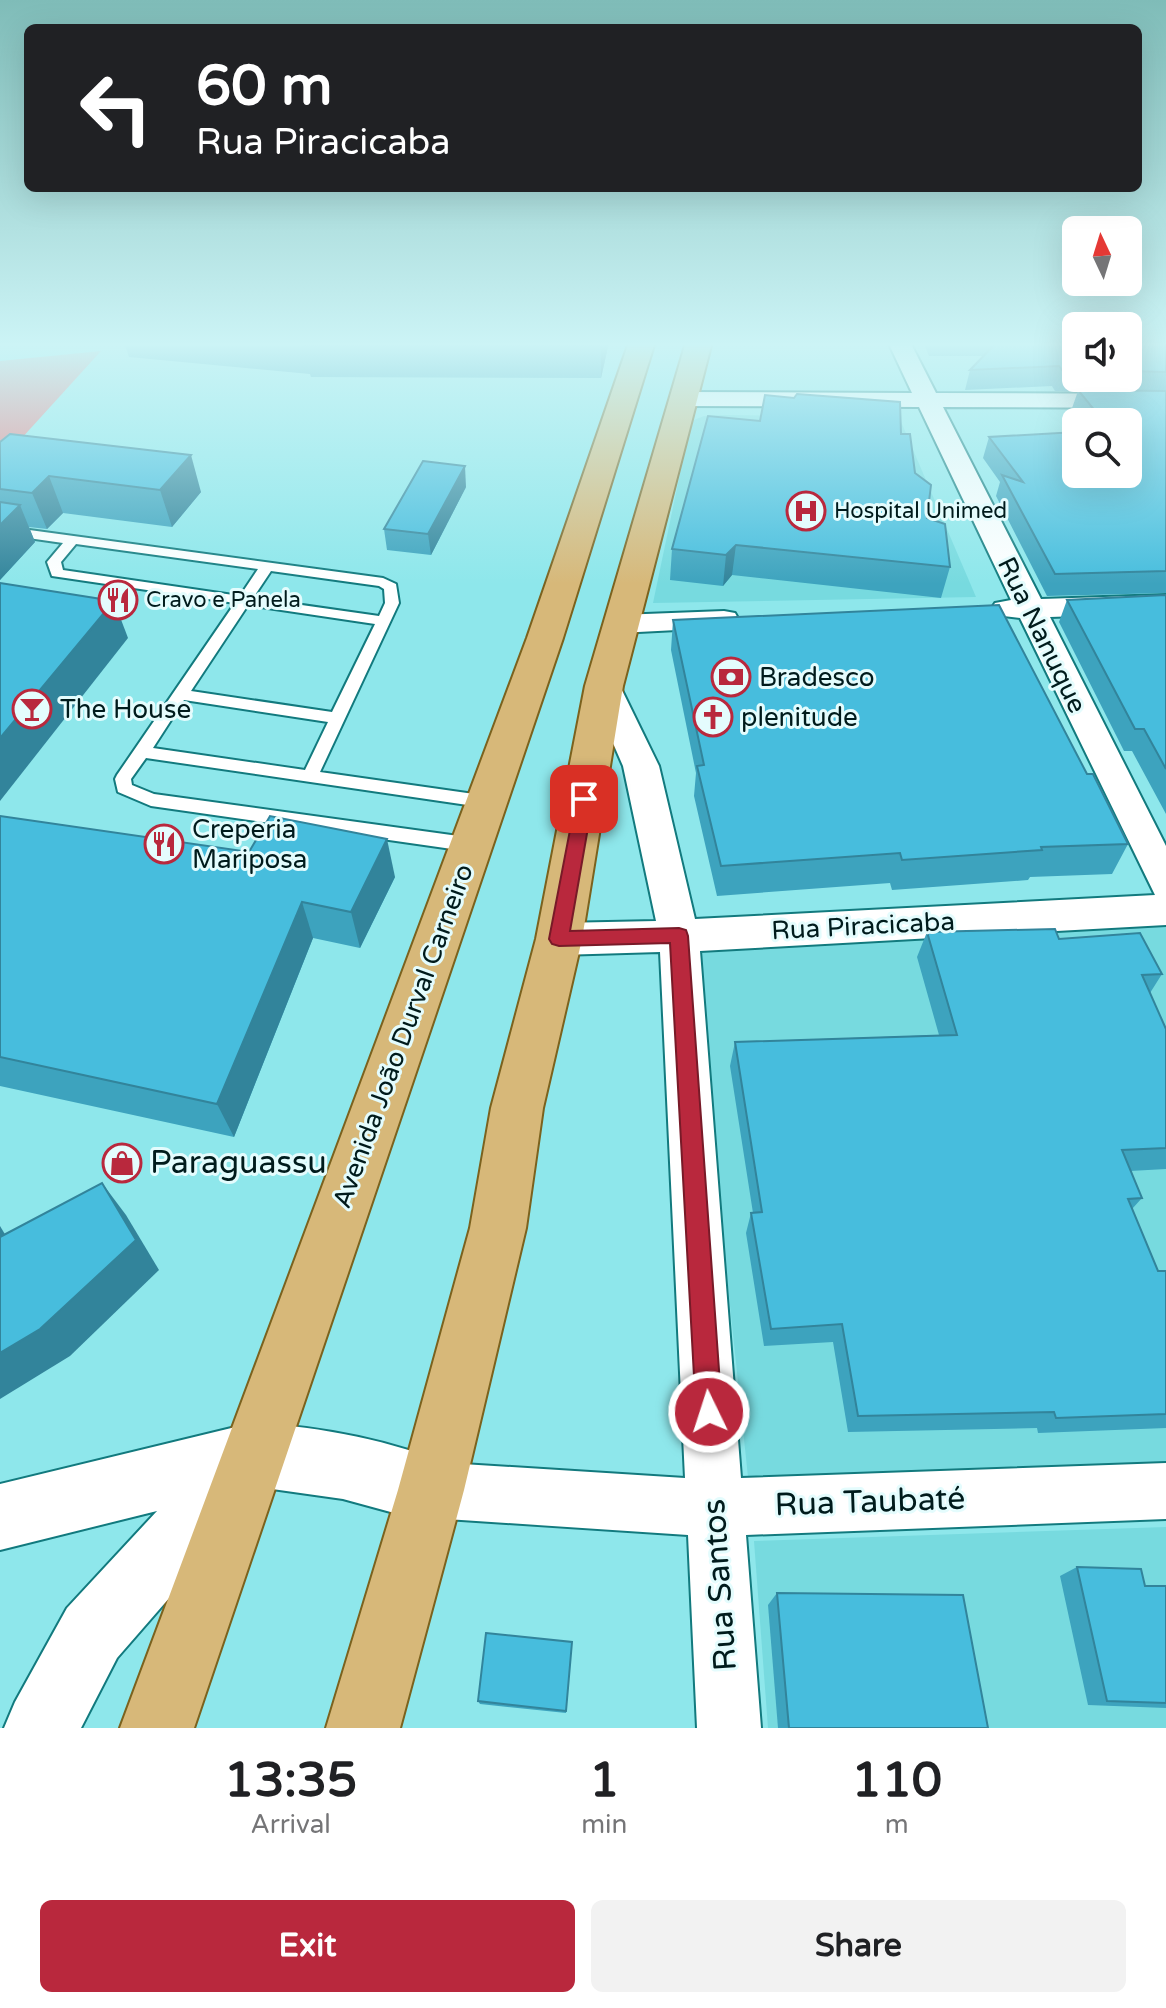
<!DOCTYPE html>
<html lang="en">
<head>
<meta charset="utf-8">
<style>
	body { margin:0; font-family:"Varela Round",sans-serif; background:#f2f2f2; color:#202124; height:100vh; display:flex; flex-direction:column; font-size:30px; white-space:nowrap }
	* { box-sizing:border-box; margin:0 }
	p { font-size:26px; color:#757577 }
	.icon { flex:none; width:44px; height:44px; fill:none; stroke:currentColor; stroke-width:2; stroke-linecap:round; stroke-linejoin:round }
	.map { position:relative; height:1728px; overflow:hidden }
	.sheet { display:flex; flex-direction:column; background:#fff; flex:1 }
	.sheet>* { flex:none }
	.hud { position:absolute; left:24px; top:24px; width:1118px; height:168px; border-radius:12px; box-shadow:0 8px 32px #0002; background:#202124; color:#fff; overflow:hidden }
	.needle { width:52px; rotate:356deg }
	.fabs { position:absolute; left:1062px; top:216px; display:grid; gap:16px }
	.fabs a { display:grid; place-items:center; width:80px; height:80px; border-radius:12px; background:#fff; box-shadow:0 8px 32px #0002; font-size:40px }
	.pin { position:absolute; display:grid; place-items:center; width:68px; height:68px; color:#fff; margin:-34px; border-radius:16px; box-shadow:0 4px 12px #0006 }
	.me { position:absolute; width:88px; margin:-44px; rotate:356deg; stroke-linejoin:round; filter:drop-shadow(0 0 6px #0008) }
	.turn { display:flex; align-items:center; gap:28px; height:168px; padding:0 40px; font-size:36px }
	.turn .icon { width:104px; height:104px; stroke-width:2.5 }
	.turn b { display:block; font-size:56px; line-height:68px }
	.eta { display:flex; justify-content:space-evenly; align-items:center; height:136px; text-align:center }
	.eta b { font-size:48px; font-weight:700; line-height:56px }
	.primary-button { display:flex; gap:16px; margin-top:auto; padding:16px 40px }
	.primary-button a { flex:1; height:92px; border-radius:12px; background:#b9283d; color:#fff; font-size:32px; font-weight:700; line-height:92px; text-align:center }
	.primary-button a+a { background:#f2f2f2; color:#202124 }
	.map>svg:first-child { display:block }
	.built { fill:#77dadf }
	.forest { fill:#ed7b7f }
	.lines { fill:none; stroke-linecap:round; stroke-linejoin:round }
	.lane-casing { stroke:#127a7e; stroke-width:4 }
	.street-casing { stroke:#127a7e; stroke-width:4 }
	.secondary-casing { stroke:#127a7e; stroke-width:4 }
	.primary-casing { stroke:#7b621e; stroke-width:4 }
	.lane { fill:#fff; fill-rule:evenodd }
	.street { fill:#fff; fill-rule:evenodd }
	.secondary { fill:#fff; fill-rule:evenodd }
	.primary { fill:#d7b879; fill-rule:evenodd }
	.wall { fill:#3da3be }
	.shaded-wall { fill:#32849b }
	.building { fill:#47bddd; stroke:#32849b; stroke-width:2 }
	.route { fill:#b9283d; stroke:#781a28; stroke-width:2 }
	.labels { text-anchor:middle; dominant-baseline:central; stroke-width:6; stroke-linejoin:round; paint-order:stroke }
	.far-poi-label { font-size:22px; fill:#001b1c; stroke:#e4fcfd; text-anchor:start }
	.street-label { font-size:26px; fill:#001b1c; stroke:#e4fcfd }
	.poi-label { font-size:26px; fill:#001b1c; stroke:#e4fcfd; text-anchor:start }
	.near-poi-label { font-size:32px; fill:#001b1c; stroke:#e4fcfd; text-anchor:start }
	.near-street-label { font-size:32px; fill:#001b1c; stroke:#e4fcfd }
</style>
</head>
<body>
<div class="map">
<svg width="1166" height="1728" viewBox="0 0 1166 1728">
	<rect width="100%" height="100%" fill="#8ee7eb"/>
	<g class="built">
		<polygon points="721,415 899,417 976,597 653,603 690,426 694,420 704,416"/>
		<polygon points="1166,923 1166,1465 748,1477 692,943"/>
		<polygon points="1166,1527 1166,1728 768,1728 754,1541"/>
	</g>
	<polygon class="forest" points="101,351 0,462 0,361"/>
	<g class="lines">
		<defs>
			<path id="lane" d="M 0,526 L 383,578 L 396,584 L 399,603 L 320,772 L 488,796 L 497,802 L 494,806 L 488,808 L 146,758 L 131,779 L 132,785 L 154,794 L 473,838 L 479,840 L 482,845 L 479,850 L 473,852 L 151,806 L 118,792 L 115,779 L 117,775 L 235,603 L 52,576 L 47,562 L 63,543 L 0,534 ZM 76,544 L 258,569 L 240,596 L 63,570 L 61,562 ZM 271,571 L 379,586 L 384,589 L 385,603 L 379,616 L 253,598 ZM 248,605 L 375,624 L 332,712 L 191,691 ZM 184,700 L 328,722 L 305,770 L 153,748 Z"/>
			<g id="street">
				<polygon points="888,342 910,342 936,393 1166,394 1166,408 943,407 1041,599 1166,595 1166,613 1050,617 1166,846 1166,925 700,951 741,1478 1166,1463 1166,1519 746,1535 761,1728 697,1728 688,1535 431,1518 411,1510 403,1490 411,1470 431,1462 685,1478 660,952 559,955 545,950 539,939 545,928 559,923 656,921 623,766 588,686 592,678 604,675 616,678 659,766 695,919 1155,895 1020,618 995,615 991,609 995,603 1011,600 919,407 682,406 673,404 670,399 673,394 682,392 912,393"/>
				<polygon points="724,611 735,613 739,620 735,627 619,633 608,631 604,624 608,617 619,615"/>
			</g>
			<path id="secondary" d="M 252,1423 C 321,1427 391,1440 454,1467 L 464,1490 L 454,1513 L 431,1523 L 343,1499 L 265,1488 L 117,1658 L 81,1728 L 4,1728 L 15,1702 L 67,1608 L 157,1511 L 0,1550 L 0,1484 Z"/>
			<g id="primary">
				<polygon points="629,342 655,342 563,638 194,1728 120,1728 527,638"/>
				<polygon points="686,342 712,342 623,686 582,939 543,1108 526,1228 464,1490 400,1728 326,1728 398,1490 470,1228 491,1108 536,939 585,686"/>
			</g>
		</defs>
		<use href="#lane" class="lane-casing"/>
		<use href="#street" class="street-casing"/>
		<use href="#secondary" class="secondary-casing"/>
		<use href="#primary" class="primary-casing"/>
		<use href="#lane" class="lane"/>
		<use href="#street" class="street"/>
		<use href="#secondary" class="secondary"/>
		<use href="#primary" class="primary"/>
	</g>
	<g class="wall">
		<polygon points="124,342 609,342 601,378 311,377 310,374 129,357"/>
		<polygon points="923,342 1076,342 1076,378 1128,378 1128,342 1166,342 1166,593 1047,596 996,496 1000,482 983,458 989,437 1076,474 1128,422 1080,422 1071,411 1078,391 1055,391 1052,386 965,390 970,370 984,356 929,356"/>
		<polygon points="794,398 901,434 915,473 927,518 950,567 941,598 732,575 723,586 670,580 672,549 760,421"/>
		<polygon points="0,442 201,492 172,527 63,513 47,529 29,527 35,542 0,580"/>
		<polygon points="466,487 431,555 387,550 384,529"/>
		<polygon points="1166,595 1166,814 1132,751 1124,751 1059,622 1067,600"/>
		<polygon points="673,620 1087,774 1128,844 1112,874 1030,877 1028,880 892,890 890,883 717,896 694,796 696,773 671,650"/>
		<polygon points="0,816 395,877 360,948 313,938 234,1137 0,1086"/>
		<polygon points="927,932 1059,939 1162,974 1150,993 1166,1029 1166,1169 1130,1171 1142,1198 1132,1209 1158,1271 1166,1271 1166,1428 1038,1433 1037,1428 848,1432 833,1342 764,1346 746,1233 751,1213 753,1213 730,1066 735,1042 939,1035 917,957"/>
		<polygon points="1077,1567 1145,1586 1166,1586 1166,1708 1088,1705 1060,1576"/>
		<polygon points="777,1593 988,1728 778,1728 768,1605"/>
		<polygon points="572,1642 566,1713 480,1704 478,1701"/>
	</g>
	<g class="shaded-wall">
		<polygon points="602,342 609,342 601,378 601,346"/>
		<polygon points="191,455 201,492 172,527 160,490"/>
		<polygon points="465,466 466,487 431,555 428,534"/>
		<polygon points="49,476 63,513 47,529 32,493"/>
		<polygon points="20,505 35,542 0,580 0,525"/>
		<polygon points="736,545 732,575 723,586 726,555"/>
		<polygon points="114,601 128,638 0,801 0,738"/>
		<polygon points="387,839 395,877 360,948 351,912"/>
		<polygon points="302,902 313,938 234,1137 217,1104"/>
		<polygon points="102,1183 126,1215 159,1270 70,1356 0,1399 0,1353"/>
		<polygon points="0,1226 26,1269 0,1243"/>
	</g>
	<g class="building">
		<polygon points="301,342 602,342 601,346 305,346 307,343"/>
		<polygon points="997,342 1076,342 1076,371 1062,370 1059,366 970,370"/>
		<polygon points="1128,342 1166,342 1166,372 1128,371"/>
		<polygon points="1078,390 1166,391 1166,571 1055,574 1002,475 1023,482 989,437 1076,432 1076,474 1128,474 1128,422 1104,422"/>
		<polygon points="797,394 900,402 901,434 910,434 915,473 931,485 927,518 945,524 950,567 736,545 726,555 672,549 708,416 760,421 765,395 794,398"/>
		<polygon points="10,434 191,455 160,490 49,476 32,493 0,489 0,442"/>
		<polygon points="423,461 465,466 428,534 384,529"/>
		<polygon points="0,502 20,505 0,525"/>
		<polygon points="0,583 114,601 0,738"/>
		<polygon points="1166,595 1166,769 1144,729 1135,729 1067,600"/>
		<polygon points="999,605 1087,774 1093,774 1128,844 1041,847 1042,850 902,860 900,853 721,866 697,766 704,765 673,620"/>
		<polygon points="0,816 249,852 270,816 387,839 351,912 302,902 217,1104 0,1057"/>
		<polygon points="1055,929 1059,939 1140,933 1162,974 1142,975 1166,1029 1166,1148 1122,1150 1142,1198 1128,1199 1158,1271 1166,1271 1166,1414 1056,1418 1054,1412 858,1416 842,1324 771,1329 751,1213 762,1212 735,1042 957,1035 927,932"/>
		<polygon points="102,1183 136,1240 40,1329 0,1353 0,1237"/>
		<polygon points="1077,1567 1141,1569 1145,1586 1166,1586 1166,1703 1107,1701"/>
		<polygon points="777,1593 963,1595 988,1728 789,1728"/>
		<polygon points="486,1633 572,1642 566,1711 478,1701"/>
	</g>
	<linearGradient id="sky" x2="0" y2="1"><stop stop-color="#7fbcb8"/><stop offset="0.59" stop-color="#ccf4f6"/><stop offset="1" stop-color="#ccf4f6" stop-opacity="0"/></linearGradient>
	<rect width="1166" height="584" fill="url(#sky)"/>
	<polygon class="route" points="584,792 593,799 570,931 679,928 686,930 688,936 722,1412 718,1422 709,1425 700,1422 696,1412 670,943 559,946 552,944 549,939 576,799"/>
	<defs>
		<symbol id="hospital-ring" viewBox="-11 -11 22 22"><circle r="9.5" fill="#e4fcfd" stroke="#b9283d" stroke-width="1.5"/><path d="M-5-5h3v3.5h4V-5h3V5h-3V1.5h-4V5h-3Z" fill="#b9283d"/></symbol>
		<symbol id="restaurant-ring" viewBox="-11 -11 22 22"><circle r="9.5" fill="#e4fcfd" stroke="#b9283d" stroke-width="1.5"/><path d="M-5-6h1v4h1v-4h1v4h1v-4h1v5L-1.5 .5V6h-2V.5L-5-1ZM5-6V6H3V1.5H1.5Q1.5-4 5-6Z" fill="#b9283d"/></symbol>
		<symbol id="bank-ring" viewBox="-11 -11 22 22"><circle r="9.5" fill="#e4fcfd" stroke="#b9283d" stroke-width="1.5"/><path d="M-6-4H6V4H-6ZM0-2.3a2.3 2.3 0 1 0 0 4.6a2.3 2.3 0 1 0 0-4.6Z" fill="#b9283d"/></symbol>
		<symbol id="bar-ring" viewBox="-11 -11 22 22"><circle r="9.5" fill="#e4fcfd" stroke="#b9283d" stroke-width="1.5"/><path d="M-6-5H6L.8 .8V4.5H3.5V6h-7V4.5H-.8V.8Z" fill="#b9283d"/></symbol>
		<symbol id="church-ring" viewBox="-11 -11 22 22"><circle r="9.5" fill="#e4fcfd" stroke="#b9283d" stroke-width="1.5"/><path d="M-1.2-6h2.4v3.5h3.3v2.4h-3.3V6h-2.4V-.1h-3.3v-2.4h3.3Z" fill="#b9283d"/></symbol>
		<symbol id="shop-ring" viewBox="-11 -11 22 22"><circle r="9.5" fill="#e4fcfd" stroke="#b9283d" stroke-width="1.5"/><path d="M-5-2.5h2.3a2.7 3.5 0 0 1 5.4 0H5L5.5 6h-11ZM-1.5-2.5h3a1.5 2.3 0 0 0-3 0Z" fill="#b9283d"/></symbol>
	</defs>
	<g fill-rule="evenodd">
		<use href="#hospital-ring" x="784" y="489" width="44" height="44"/>
		<use href="#restaurant-ring" x="96" y="578" width="44" height="44"/>
		<use href="#bank-ring" x="709" y="655" width="44" height="44"/>
		<use href="#bar-ring" x="10" y="687" width="44" height="44"/>
		<use href="#church-ring" x="691" y="695" width="44" height="44"/>
		<use href="#restaurant-ring" x="142" y="822" width="44" height="44"/>
		<use href="#shop-ring" x="100" y="1141" width="44" height="44"/>
	</g>
	<g class="labels">
		<g class="far-poi-label">
			<text x="834" y="511">Hospital Unimed</text>
			<text x="146" y="600">Cravo e Panela</text>
		</g>
		<g class="street-label">
			<text transform="translate(1042 635) rotate(64)">Rua Nanuque</text>
			<text transform="translate(863 926) rotate(-3)">Rua Piracicaba</text>
			<text transform="translate(403 1036) rotate(-70)">Avenida João Durval Carneiro</text>
		</g>
		<g class="poi-label">
			<text x="759" y="677">Bradesco</text>
			<text x="60" y="709">The House</text>
			<text x="741" y="717">plenitude</text>
			<text x="192" y="829">Creperia<tspan x="192" dy="30">Mariposa</tspan></text>
		</g>
		<g class="near-poi-label">
			<text x="150" y="1163">Paraguassu</text>
		</g>
		<g class="near-street-label">
			<text transform="translate(870 1502) rotate(-2)">Rua Taubaté</text>
			<text transform="translate(720 1585) rotate(-94)">Rua Santos</text>
		</g>
	</g>
</svg>
<div class="fabs">
<a><svg class="needle" viewBox="-14 -14 28 28"><path d="M0-13l5 13h-10z" fill="#e53935"/><path d="M0 13l5-13h-10z" fill="#757577"/></svg></a>
<a><svg class="icon" aria-label="sound" viewBox="0 0 24 24"><path d="M4 9h4l5-4v14l-5-4H4zM17 9q2 3 0 6"/></svg></a>
<a><svg class="icon" aria-label="search" viewBox="0 0 24 24"><circle cx="10" cy="10" r="6"/><path d="M15 15l6 6"/></svg></a>
</div>
<div class="pin" style="left:584px;top:799px;background:#d93025"><svg class="icon" aria-label="arrive" viewBox="0 0 24 24"><path d="M6 21V4h12l-3 4 3 4H6"/></svg></div>
<svg class="me" style="left:709px;top:1412px" viewBox="-20 -20 40 40"><circle r="17" fill="#b9283d" stroke="#fff" stroke-width="3"/><path d="M0-11L8 9 0 5-8 9z" fill="#fff"/></svg>
<div class="hud">
<div class="turn"><svg class="icon" aria-label="left" viewBox="0 0 24 24"><path d="M17 20v-9H6M10 6l-5 5 5 5"/></svg><div><b>60 m</b>Rua Piracicaba</div></div>
</div>
</div>
<section class="sheet">
<div class="eta">
<div><b>13:35</b><p>Arrival</p></div>
<div><b>1</b><p>min</p></div>
<div><b>110</b><p>m</p></div>
</div>
<div class="primary-button"><a>Exit</a><a>Share</a></div>
</section>
</body>
</html>
